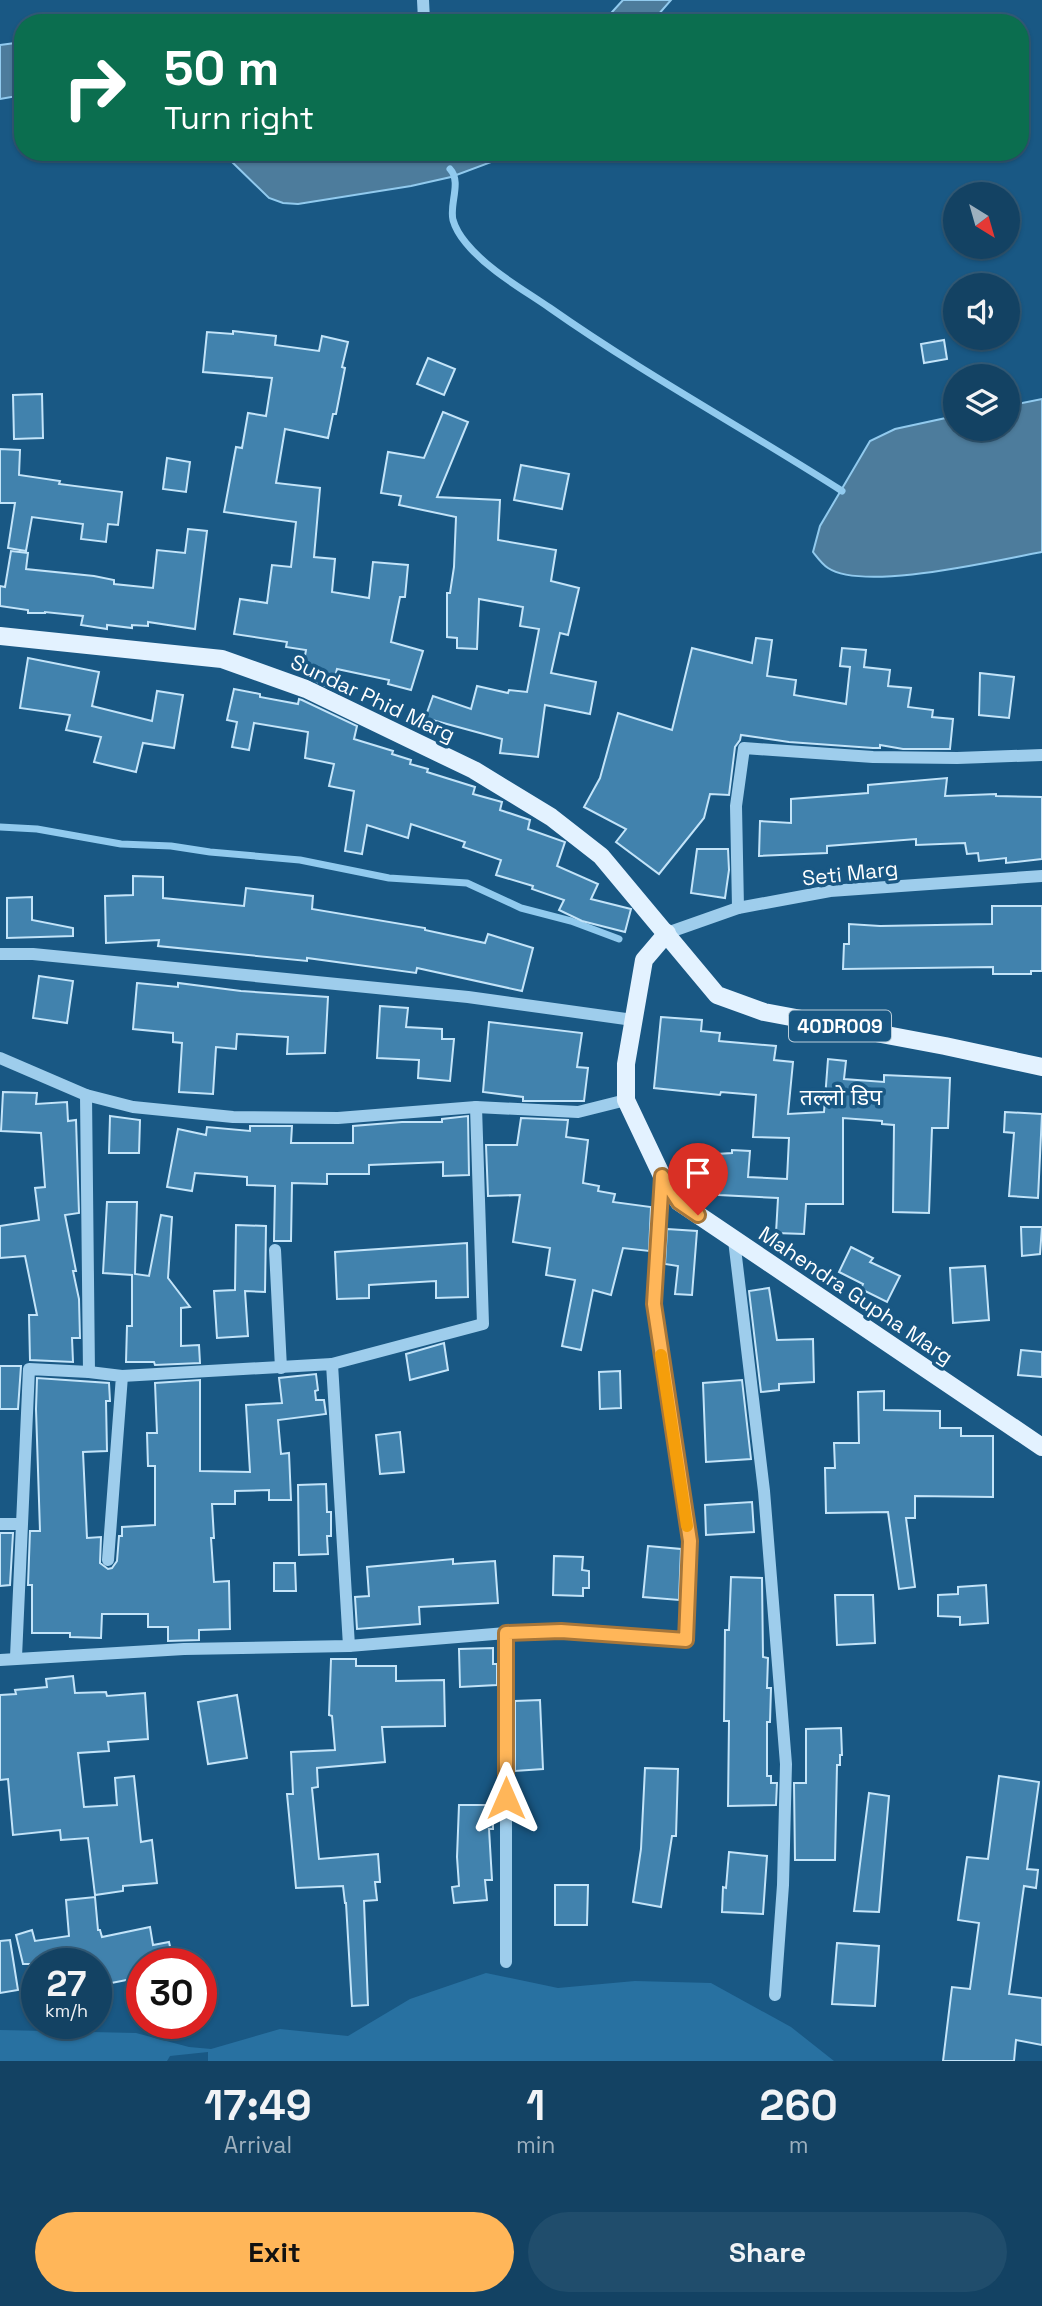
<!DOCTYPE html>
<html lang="en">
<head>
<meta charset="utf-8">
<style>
	body { margin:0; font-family:"Space Grotesk","Noto Sans Devanagari",sans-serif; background:#204d6c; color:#f1f3f6; height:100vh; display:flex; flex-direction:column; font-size:26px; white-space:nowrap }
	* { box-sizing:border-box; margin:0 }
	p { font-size:23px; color:#9db0be }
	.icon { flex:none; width:38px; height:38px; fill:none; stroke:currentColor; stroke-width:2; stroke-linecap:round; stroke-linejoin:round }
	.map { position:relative; height:2061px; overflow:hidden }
	.panel { display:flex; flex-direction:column; background:#134263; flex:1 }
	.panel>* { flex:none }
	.guide { position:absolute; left:14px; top:14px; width:1015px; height:147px; border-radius:28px; box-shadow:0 2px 5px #0004,0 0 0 2px #325b78; background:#0b6e4f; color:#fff; overflow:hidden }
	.needle { width:46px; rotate:143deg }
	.controls { position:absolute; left:943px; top:182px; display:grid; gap:14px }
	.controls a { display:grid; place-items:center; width:77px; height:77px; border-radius:50%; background:#134263; box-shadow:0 2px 5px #0004,0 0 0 2px #325b78; font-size:35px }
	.speed { position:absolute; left:21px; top:1948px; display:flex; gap:14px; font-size:35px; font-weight:700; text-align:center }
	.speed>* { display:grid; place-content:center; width:91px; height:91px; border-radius:50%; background:#134263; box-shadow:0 2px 5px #0004,0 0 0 2px #325b78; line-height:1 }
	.speed small { font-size:18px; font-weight:400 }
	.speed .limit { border:10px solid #d22; background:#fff; color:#111 }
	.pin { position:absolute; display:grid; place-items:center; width:60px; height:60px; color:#fff; margin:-72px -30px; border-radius:50% 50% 50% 0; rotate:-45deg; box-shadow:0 0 7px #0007 }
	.pin .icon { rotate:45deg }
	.me { position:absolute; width:77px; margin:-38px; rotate:0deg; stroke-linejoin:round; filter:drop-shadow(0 0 5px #0008) }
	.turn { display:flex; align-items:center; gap:24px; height:147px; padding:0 35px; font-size:32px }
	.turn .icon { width:91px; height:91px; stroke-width:2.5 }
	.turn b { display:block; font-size:49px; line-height:60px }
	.eta { display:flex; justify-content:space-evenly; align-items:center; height:119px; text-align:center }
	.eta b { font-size:42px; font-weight:800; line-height:49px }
	.button { display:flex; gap:14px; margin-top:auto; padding:14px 35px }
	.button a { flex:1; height:80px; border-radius:42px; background:#ffb659; color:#111; font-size:28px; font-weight:800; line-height:80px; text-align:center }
	.button a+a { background:#204d6c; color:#f1f3f6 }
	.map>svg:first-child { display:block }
	.green { fill:#2871a1 }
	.water { fill:#4d7c9c; stroke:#91caee; stroke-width:2 }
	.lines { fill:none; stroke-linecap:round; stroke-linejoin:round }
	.stream { stroke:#91caee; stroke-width:7 }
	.building { fill:#4182ad; stroke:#c3e4f9; stroke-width:2 }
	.minor { stroke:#9ecdec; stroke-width:12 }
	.major { stroke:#e3f2ff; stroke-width:18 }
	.route-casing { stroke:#a6763a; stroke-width:18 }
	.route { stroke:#ffb659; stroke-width:12 }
	.slow { stroke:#f59e0b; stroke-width:12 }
	.labels { text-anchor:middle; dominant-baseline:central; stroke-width:7; stroke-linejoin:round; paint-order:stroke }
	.shield { fill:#195884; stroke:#bacdda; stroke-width:2 }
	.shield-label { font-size:19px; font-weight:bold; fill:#fff }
	.street-label { font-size:21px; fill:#fff; stroke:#195884 }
	.neighbourhood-label { font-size:23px; fill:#fff; stroke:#195884 }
</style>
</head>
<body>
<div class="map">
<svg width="1042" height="2061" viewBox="0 0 1042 2061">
	<rect width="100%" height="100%" fill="#195884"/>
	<polygon class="green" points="486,1973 558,1988 635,1981 711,1983 791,2027 834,2061 208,2061 208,2052 170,2056 167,2061 0,2061 0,2030 136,2033 189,2047 211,2049 280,2029 348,2036 410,1999"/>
	<g class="water">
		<polygon points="623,0 671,0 651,23 602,23"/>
		<polygon points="23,42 23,95 0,99 0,45"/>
		<polygon points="185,152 518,152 451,177 411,186 298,204 283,203 269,198 230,160"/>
		<path d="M 1042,399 L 1042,552 C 997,560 864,592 828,568 C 822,564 817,557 813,552 L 820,526 L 870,441 L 895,429 L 955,416 L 956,429 L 1008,429 L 1008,406 Z"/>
	</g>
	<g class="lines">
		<g class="stream">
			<path d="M 450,169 C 462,182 449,204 453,220 C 455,227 461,237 466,243 C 488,270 521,288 550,308 C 644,374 745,429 842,491"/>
			<polyline points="0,827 37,829 121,844 171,846 210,852 300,860 389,878 467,883 521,908 571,921 619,939"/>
		</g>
	</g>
	<g class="building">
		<polygon points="233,331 276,336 275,345 319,351 322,336 348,342 342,367 345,368 336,414 333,414 328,438 285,429 276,483 320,488 314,557 335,559 332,592 369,598 373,562 408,565 405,597 400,597 391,642 423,651 411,690 388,684 389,680 337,669 332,689 304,676 307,662 304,661 306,650 286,647 287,642 234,634 240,599 267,603 272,565 291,567 296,522 224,512 236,447 242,448 248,413 266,416 272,378 203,372 207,332 233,334"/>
		<polygon points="944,340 947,359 924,363 921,344"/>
		<polygon points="428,358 455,369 444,395 417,384"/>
		<polygon points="42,394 43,438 14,439 13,395"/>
		<polygon points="443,412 468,422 437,497 500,500 498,540 556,550 551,581 579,588 568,635 560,633 551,673 596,682 590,714 545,705 538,757 500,753 502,739 425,718 433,696 471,709 477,686 508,693 509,690 527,692 539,629 520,626 523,607 479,599 477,649 457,648 457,638 447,637 447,593 450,593 454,567 456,517 399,505 401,496 381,493 388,452 424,458"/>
		<polygon points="0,449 20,450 19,475 60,481 59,484 122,492 118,525 108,524 106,542 81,539 83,524 32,517 26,551 8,548 15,503 0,503"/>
		<polygon points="167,458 190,462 186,492 163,489"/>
		<polygon points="521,465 569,474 562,509 514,500"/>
		<polygon points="188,529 207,531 195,629 148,622 148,626 132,625 132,628 107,625 107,629 81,625 83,616 45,612 45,613 28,613 28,610 0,606 0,586 5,587 11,551 28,553 26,569 94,576 114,580 114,584 153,588 157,550 185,553"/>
		<polygon points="756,638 772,640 767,676 796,680 794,695 846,704 850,667 840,666 842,648 866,650 864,667 890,670 888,686 911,688 908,707 933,710 932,717 953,719 950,749 903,749 880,745 880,748 873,748 789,742 741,735 740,740 735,747 729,795 710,794 704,818 659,874 616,842 626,829 584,807 600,778 618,713 672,730 692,648 752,663"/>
		<polygon points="28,658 99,672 92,706 152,721 157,691 183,695 174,748 143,743 136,772 94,762 101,737 66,730 70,715 20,708"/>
		<polygon points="980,673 1014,677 1009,718 979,715"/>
		<polygon points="234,689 260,694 260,697 298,704 299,699 302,700 357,726 354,739 393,751 392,754 411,760 410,764 428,769 427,772 475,787 473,794 502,802 500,810 530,820 528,829 565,842 557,866 598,884 591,899 631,909 625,932 582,921 559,910 564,900 532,889 533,886 496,875 501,860 463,847 465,842 411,824 408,838 367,825 362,854 345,851 354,791 329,786 334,764 305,758 308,732 254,723 249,750 232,747 237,722 227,720"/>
		<polygon points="947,778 945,796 996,794 996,796 1042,797 1042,859 1006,863 1006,858 979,861 978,853 967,854 965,843 916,845 916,839 827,846 827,853 759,856 760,821 791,823 791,799 868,793 868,785"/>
		<polygon points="697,849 728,849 729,870 725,898 691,893"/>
		<polygon points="133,876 163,877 163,898 244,906 246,888 313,896 312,909 425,928 425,930 485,943 488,934 533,948 522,991 417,968 416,973 307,958 307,961 158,946 159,940 106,943 105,896 133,895"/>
		<polygon points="32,897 32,920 73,928 73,936 7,938 7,898"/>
		<polygon points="992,906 1042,906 1042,971 1031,971 1031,974 993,974 993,967 843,969 844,944 849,944 849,924 880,926 992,924"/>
		<polygon points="39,976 73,981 67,1023 33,1018"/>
		<polygon points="137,983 178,987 178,983 241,991 328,997 325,1053 287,1054 288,1037 237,1034 236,1049 216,1047 213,1094 179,1092 182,1043 173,1042 173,1033 133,1029"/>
		<polygon points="380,1006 408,1008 406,1027 442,1029 442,1039 454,1039 450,1081 418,1078 419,1060 377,1058"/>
		<polygon points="661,1017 702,1020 701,1031 720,1033 719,1041 776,1046 774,1060 793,1062 788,1114 824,1112 828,1059 846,1061 844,1079 884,1082 884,1075 950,1078 948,1128 932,1128 929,1213 893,1212 894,1125 882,1124 882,1121 843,1118 843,1204 806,1204 804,1234 776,1233 778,1198 719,1195 720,1181 702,1182 700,1155 732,1153 732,1150 750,1151 748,1177 787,1179 789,1138 753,1137 756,1095 721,1092 720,1095 654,1088"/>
		<polygon points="489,1022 582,1033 577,1067 588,1068 584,1101 523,1101 523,1097 483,1092"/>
		<polygon points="3,1092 37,1093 36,1104 67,1102 68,1121 76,1120 79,1213 65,1215 76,1271 73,1271 79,1299 80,1338 72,1338 73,1362 30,1360 29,1315 37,1315 25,1256 0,1258 0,1226 39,1220 35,1188 45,1187 41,1133 1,1131"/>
		<polygon points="1005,1112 1042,1114 1038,1198 1009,1196 1014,1133 1004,1132"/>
		<polygon points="110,1116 140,1120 139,1153 109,1153"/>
		<polygon points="468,1116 469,1175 443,1176 443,1162 369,1165 369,1174 327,1174 327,1184 292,1183 291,1241 274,1241 275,1186 247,1185 247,1177 195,1173 192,1191 167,1187 178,1129 206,1135 207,1127 250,1131 250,1126 292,1126 291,1143 353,1143 353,1126 402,1122 442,1122 442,1119"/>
		<polygon points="521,1118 568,1120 566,1137 588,1140 583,1183 599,1186 598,1191 615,1194 613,1202 651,1207 649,1251 623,1248 611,1295 593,1290 581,1350 562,1346 575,1280 546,1275 550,1248 513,1242 520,1195 488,1196 486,1145 517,1145"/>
		<polygon points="107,1202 137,1202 135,1274 149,1276 161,1215 172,1217 168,1278 190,1307 181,1308 181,1346 199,1345 200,1363 155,1365 154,1362 126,1362 127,1326 132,1326 132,1275 103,1273"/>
		<polygon points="236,1225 266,1226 265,1292 245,1291 248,1336 217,1338 214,1291 235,1290"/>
		<polygon points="1021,1227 1042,1227 1040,1254 1022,1256"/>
		<polygon points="667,1229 697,1231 692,1295 675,1294 678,1266 665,1264"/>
		<polygon points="467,1243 468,1297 436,1298 436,1281 369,1285 369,1298 337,1299 335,1252"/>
		<polygon points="851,1247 873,1258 870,1262 900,1276 887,1302 861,1289 863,1284 839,1272"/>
		<polygon points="985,1266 989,1320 953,1323 950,1268"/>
		<polygon points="769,1288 777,1340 813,1339 814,1382 779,1384 779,1390 761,1392 749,1291"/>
		<polygon points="444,1343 448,1370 410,1380 406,1354"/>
		<polygon points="1021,1350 1042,1352 1042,1377 1018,1375"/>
		<polygon points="0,1366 21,1366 18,1409 0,1409"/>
		<polygon points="620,1371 621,1408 600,1409 599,1372"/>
		<polygon points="316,1374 318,1390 315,1391 316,1400 324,1400 326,1414 278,1420 281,1454 289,1453 291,1500 269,1500 269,1490 235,1491 235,1504 212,1504 214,1538 211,1538 214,1582 229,1581 230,1629 199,1630 199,1640 168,1641 168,1627 148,1627 148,1614 102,1614 101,1638 70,1637 70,1633 32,1633 32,1585 28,1585 30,1531 40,1531 36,1409 37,1378 109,1383 110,1401 106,1401 107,1451 83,1452 87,1538 101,1537 100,1563 108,1569 112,1568 117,1561 119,1536 122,1536 122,1527 155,1525 155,1466 148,1466 147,1433 157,1433 155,1383 200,1380 200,1471 250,1472 246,1405 282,1403 279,1378"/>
		<polygon points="742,1380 751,1459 706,1462 703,1383"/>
		<polygon points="884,1391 884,1410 940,1411 940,1428 961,1428 961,1436 993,1436 993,1497 915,1496 915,1518 906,1518 915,1587 899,1589 888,1512 826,1513 825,1468 835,1468 834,1443 859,1443 858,1392"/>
		<polygon points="400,1432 404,1472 380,1474 376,1435"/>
		<polygon points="326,1484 327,1512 331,1512 331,1536 327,1536 328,1554 299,1555 298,1485"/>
		<polygon points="752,1502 754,1532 706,1535 705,1505"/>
		<polygon points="0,1533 13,1533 10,1585 0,1586"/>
		<polygon points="648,1546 681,1549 679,1600 643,1597"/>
		<polygon points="554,1556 583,1557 582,1570 589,1571 589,1588 583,1588 583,1596 553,1595"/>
		<polygon points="453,1559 453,1564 495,1561 498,1603 419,1607 420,1624 357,1629 355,1597 369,1596 367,1567"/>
		<polygon points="274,1563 295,1563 296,1591 274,1591"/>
		<polygon points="731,1577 762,1578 763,1657 768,1658 767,1688 771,1688 770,1722 767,1722 767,1776 771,1776 771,1783 777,1783 776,1805 728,1806 729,1721 724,1721 725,1630 729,1630"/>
		<polygon points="986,1585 988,1623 960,1625 960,1617 938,1616 938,1595 958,1594 958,1587"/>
		<polygon points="835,1595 873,1595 875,1643 837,1645"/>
		<polygon points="493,1648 493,1664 497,1664 497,1685 460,1687 459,1649"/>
		<polygon points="331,1659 356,1659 356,1666 396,1666 396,1681 444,1680 445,1726 382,1727 385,1762 317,1768 318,1787 312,1788 319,1859 378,1854 380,1882 375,1882 377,1900 364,1901 368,2005 352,2006 346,1903 345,1903 343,1886 296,1888 287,1794 293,1794 291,1752 335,1750 332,1716 329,1715"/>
		<polygon points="73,1676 75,1693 106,1692 107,1696 145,1693 148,1739 108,1742 109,1751 78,1753 84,1807 117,1805 115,1778 134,1776 141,1842 152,1840 157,1883 123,1886 123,1891 95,1895 88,1838 61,1840 60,1830 13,1835 8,1779 0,1780 0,1695 16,1694 15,1690 47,1687 46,1679"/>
		<polygon points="237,1695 247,1758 208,1764 198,1702"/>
		<polygon points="540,1700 543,1769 515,1771 515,1701"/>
		<polygon points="841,1728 842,1755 840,1755 840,1765 837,1765 835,1860 795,1860 794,1783 806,1783 806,1729"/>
		<polygon points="645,1768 678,1769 676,1836 672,1836 661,1907 633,1902 641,1849"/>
		<polygon points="999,1776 1039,1782 1027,1869 1038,1870 1036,1888 1024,1886 1009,1994 1042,1998 1042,2045 1016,2040 1014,2061 943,2061 952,1987 970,1989 979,1923 958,1920 967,1857 988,1859"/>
		<polygon points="869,1793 889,1796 879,1912 854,1911"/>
		<polygon points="459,1805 493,1805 493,1829 489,1829 492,1880 485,1880 487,1900 454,1903 452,1887 459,1886 457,1857"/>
		<polygon points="729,1852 767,1856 763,1914 722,1912 723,1887 726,1888"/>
		<polygon points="555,1885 588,1885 587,1925 555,1925"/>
		<polygon points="95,1897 98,1930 100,1930 102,1937 150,1927 153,1945 169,1942 174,1964 142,1964 142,1977 96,1986 96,1964 23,1964 16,1935 32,1930 35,1941 69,1936 66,1900"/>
		<polygon points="10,1940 18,1990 0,1993 0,1941"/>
		<polygon points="837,1943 879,1946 875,2006 832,2004"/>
	</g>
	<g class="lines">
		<g class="minor">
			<polyline points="421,23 424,20 423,0"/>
			<polyline points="738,908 736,806 744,748 873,757 957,758 1042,755"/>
			<polyline points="667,933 738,908 830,891 1042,876"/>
			<polyline points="0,954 33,954 468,997 633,1020"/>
			<polyline points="0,1058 86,1095 133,1107 233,1117 338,1118 476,1107 578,1112 626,1100"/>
			<polyline points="734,1240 764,1491 786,1764 783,1885 775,1995"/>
			<polyline points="275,1250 281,1368"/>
			<polyline points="332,1364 483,1324 476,1107"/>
			<polyline points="89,1372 122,1376 108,1560"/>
			<polyline points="122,1376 332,1364 349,1646"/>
			<polyline points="0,1524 20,1524"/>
			<polyline points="16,1657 29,1369 89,1372 86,1095"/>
			<polyline points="0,1660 184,1649 349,1646 506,1633 561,1631 686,1641 690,1541 654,1304 662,1176"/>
			<polyline points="506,1962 506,1633"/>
		</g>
		<g class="major">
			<polyline points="0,636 222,659 306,689 474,770 551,817 601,856 717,995 764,1012 945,1046 1042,1067"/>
			<polyline points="667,933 644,960 626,1064 626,1100 662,1176 679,1202 1042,1447"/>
		</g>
	</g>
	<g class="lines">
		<defs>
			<polyline id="route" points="506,1798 506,1633 561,1631 686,1640 690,1541 654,1304 662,1176 679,1202 698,1215"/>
		</defs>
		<use href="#route" class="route-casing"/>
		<use href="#route" class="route"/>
		<polyline class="slow" points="661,1355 687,1526"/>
	</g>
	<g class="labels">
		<rect class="shield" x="789" y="1010.5" width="102" height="31" rx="5"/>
		<g class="shield-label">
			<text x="840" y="1026">40DR009</text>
		</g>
		<g class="street-label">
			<text transform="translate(373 698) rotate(25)">Sundar Phid Marg</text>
			<text transform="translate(850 873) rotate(-6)">Seti Marg</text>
			<text transform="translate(856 1295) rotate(34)">Mahendra Gupha Marg</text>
		</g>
		<g class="neighbourhood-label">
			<text x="841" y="1097">तल्लो डिप</text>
		</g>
	</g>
</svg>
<div class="controls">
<a><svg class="needle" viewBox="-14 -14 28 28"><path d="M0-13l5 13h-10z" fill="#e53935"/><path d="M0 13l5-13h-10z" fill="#9db0be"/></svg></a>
<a><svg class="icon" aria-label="sound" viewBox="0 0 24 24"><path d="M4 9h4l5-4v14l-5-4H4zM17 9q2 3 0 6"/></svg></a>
<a><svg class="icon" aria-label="layers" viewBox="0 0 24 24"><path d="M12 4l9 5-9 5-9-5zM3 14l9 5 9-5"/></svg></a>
</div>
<div class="speed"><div>27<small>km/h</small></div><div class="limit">30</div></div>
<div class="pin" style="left:698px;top:1215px;background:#d93025"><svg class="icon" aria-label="arrive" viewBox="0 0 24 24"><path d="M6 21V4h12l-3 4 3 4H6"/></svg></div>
<svg class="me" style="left:506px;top:1798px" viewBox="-20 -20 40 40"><path d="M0-17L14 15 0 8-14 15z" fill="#ffb659" stroke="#fff" stroke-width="4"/></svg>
<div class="guide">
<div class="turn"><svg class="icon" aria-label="right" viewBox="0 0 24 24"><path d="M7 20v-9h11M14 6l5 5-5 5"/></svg><div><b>50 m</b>Turn right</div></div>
</div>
</div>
<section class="panel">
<div class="eta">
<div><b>17:49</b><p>Arrival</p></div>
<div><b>1</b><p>min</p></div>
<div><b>260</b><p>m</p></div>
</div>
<div class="button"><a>Exit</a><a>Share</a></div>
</section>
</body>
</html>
